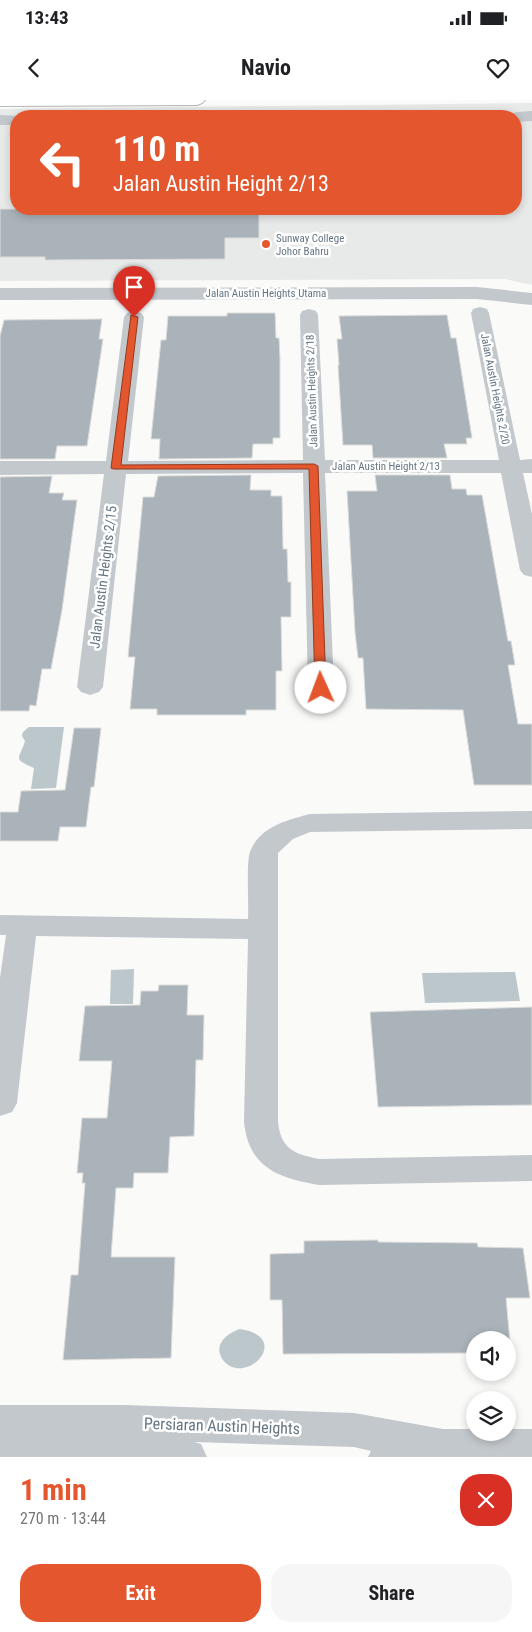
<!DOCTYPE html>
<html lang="en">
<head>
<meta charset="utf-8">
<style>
	body { margin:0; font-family:"Roboto Condensed",sans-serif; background:#f6f6f6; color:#202124; height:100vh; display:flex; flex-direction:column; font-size:19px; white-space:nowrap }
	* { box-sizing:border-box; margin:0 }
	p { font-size:16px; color:#757577 }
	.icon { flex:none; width:28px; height:28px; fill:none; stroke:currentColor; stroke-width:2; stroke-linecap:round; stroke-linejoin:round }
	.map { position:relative; height:1357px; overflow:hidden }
	.sheet { display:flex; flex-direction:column; background:#fff; flex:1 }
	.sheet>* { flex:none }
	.banner { position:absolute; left:10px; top:10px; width:512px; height:105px; border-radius:20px; box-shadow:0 2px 8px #0003; background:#e4572e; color:#fff; overflow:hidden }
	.tools { position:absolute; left:466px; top:1231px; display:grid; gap:10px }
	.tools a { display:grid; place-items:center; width:50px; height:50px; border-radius:50%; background:#fff; box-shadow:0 2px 8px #0003; font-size:25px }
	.pin { position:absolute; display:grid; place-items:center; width:42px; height:42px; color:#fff; margin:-51px -21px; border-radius:50% 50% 50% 0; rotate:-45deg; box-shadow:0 0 5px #0007 }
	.pin .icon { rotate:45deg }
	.me { position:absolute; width:55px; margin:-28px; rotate:358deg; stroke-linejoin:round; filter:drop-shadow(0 0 4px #0008) }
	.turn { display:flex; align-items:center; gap:18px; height:105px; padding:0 20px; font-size:22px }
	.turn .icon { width:65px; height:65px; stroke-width:2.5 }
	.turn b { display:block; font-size:35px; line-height:42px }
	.round { display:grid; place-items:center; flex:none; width:52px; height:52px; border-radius:20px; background:#f6f6f6 }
	.summary { display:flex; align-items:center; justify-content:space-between; height:85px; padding:0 20px }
	h1 { font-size:30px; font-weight:700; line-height:38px; color:#e4572e }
	.cta { display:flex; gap:10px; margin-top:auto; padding:10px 20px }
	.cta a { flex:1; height:58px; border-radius:20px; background:#e4572e; color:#fff; font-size:20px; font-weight:700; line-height:58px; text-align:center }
	.cta a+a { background:#f6f6f6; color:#202124 }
	.status { display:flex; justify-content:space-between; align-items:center; height:35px; padding:0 25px; background:#fff; direction:ltr }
	.status svg { height:14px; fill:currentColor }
	header { display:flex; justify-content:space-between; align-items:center; height:65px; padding:0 20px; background:#fff; font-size:22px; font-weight:700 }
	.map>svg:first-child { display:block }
	.built { fill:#e8e9e9; fill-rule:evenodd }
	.water { fill:#bbc7cb }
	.building { fill:#aab3b9; stroke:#dcdcda }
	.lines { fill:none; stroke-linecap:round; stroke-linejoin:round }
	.primary-casing { stroke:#b5babe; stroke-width:2 }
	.minor { fill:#c3c8cc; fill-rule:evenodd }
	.tertiary { fill:#c3c8cc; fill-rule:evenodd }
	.primary { fill:#fff; fill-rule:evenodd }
	.route { fill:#e4572e; stroke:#94391e }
	.poi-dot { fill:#e4572e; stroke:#fff; stroke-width:2 }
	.labels { text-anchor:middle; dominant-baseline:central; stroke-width:5; stroke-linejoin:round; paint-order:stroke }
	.far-poi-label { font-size:11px; fill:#657683; stroke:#fff; text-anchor:start }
	.far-street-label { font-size:11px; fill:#657683; stroke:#fff }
	.street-label { font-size:14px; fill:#657683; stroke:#fff }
	.near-street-label { font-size:16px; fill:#657683; stroke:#fff }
</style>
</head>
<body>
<div class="status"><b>13:43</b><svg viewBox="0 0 49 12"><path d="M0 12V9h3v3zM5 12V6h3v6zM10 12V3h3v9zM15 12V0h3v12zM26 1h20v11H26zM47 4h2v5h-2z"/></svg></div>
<header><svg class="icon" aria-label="back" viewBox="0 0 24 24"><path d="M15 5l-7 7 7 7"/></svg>Navio<svg class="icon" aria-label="heart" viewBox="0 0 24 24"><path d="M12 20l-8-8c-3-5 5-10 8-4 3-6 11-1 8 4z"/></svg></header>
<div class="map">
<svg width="532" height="1357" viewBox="0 0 532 1357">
	<rect width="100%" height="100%" fill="#fafaf8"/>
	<path class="built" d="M 532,3 L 532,185 L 505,179 L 0,181 L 0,9 ZM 16,16 L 516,16 L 516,109 L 16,109 Z"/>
	<g class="water">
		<path d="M 29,627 L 64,627 L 56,688 L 31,689 L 34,668 C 11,658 20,659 25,641 L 22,636 L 23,632 Z"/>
		<polygon points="134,869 133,904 110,904 111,870"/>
		<polygon points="515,872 520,901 425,903 422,873"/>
		<path d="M 240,1229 C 294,1237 245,1288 223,1260 C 212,1244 228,1233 240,1229 Z"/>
	</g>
	<g class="building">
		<polygon points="0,109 259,109 259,138 225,138 225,159 45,160 45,157 0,157"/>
		<polygon points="227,213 275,213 276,238 279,238 280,259 280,338 273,338 273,344 253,344 252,358 159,359 160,339 151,339 161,240 166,240 168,216 227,216"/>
		<polygon points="447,215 451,238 456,238 472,338 466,338 467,344 444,344 447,358 373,358 372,345 343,345 338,265 339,265 337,239 342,239 339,216"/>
		<polygon points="102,219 99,239 103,239 87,346 57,346 55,359 0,359 0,236 4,220"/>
		<polygon points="251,375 250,390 271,390 271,396 282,396 283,449 287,449 288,482 291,482 291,517 281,517 282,571 276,571 276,610 246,610 246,615 157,615 157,609 130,609 135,557 128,557 143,397 154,397 158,376"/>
		<polygon points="375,375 450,375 452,389 466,389 467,395 482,395 508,541 511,541 515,565 508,565 518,624 532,624 532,685 474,685 463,610 366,609 363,558 358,558 355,532 347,391 377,391"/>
		<polygon points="52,376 49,393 64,393 62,400 77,400 62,510 51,569 42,569 36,606 30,605 29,611 0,611 0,377"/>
		<polygon points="74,628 101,628 94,687 91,687 86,727 60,727 58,741 0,741 0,712 18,712 21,691 65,690"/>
		<polygon points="159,885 188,885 187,915 204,915 203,960 196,960 194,1036 170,1037 168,1073 134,1073 133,1088 116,1088 111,1157 175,1157 171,1258 63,1260 71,1175 78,1175 85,1083 82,1083 83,1073 77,1073 82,1018 107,1018 112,961 79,961 85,906 140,905 141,891 158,891"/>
		<polygon points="532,907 532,1005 378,1007 370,912"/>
		<polygon points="378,1140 378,1142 477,1143 478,1147 523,1148 530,1198 506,1198 511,1253 508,1253 508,1240 475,1240 475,1253 283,1254 282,1200 270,1200 270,1154 304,1153 304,1141"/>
	</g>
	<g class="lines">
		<defs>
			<polygon id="primary" points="0,0 205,0 202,3 197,5 0,6"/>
		</defs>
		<use href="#primary" class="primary-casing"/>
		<g class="minor">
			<polygon points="532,11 532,21 516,22 516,16 509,16 516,12"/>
			<polygon points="0,15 20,16 16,16 16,25 0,25"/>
			<polygon points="480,207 487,209 489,213 520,360 532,359 532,373 523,373 532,414 532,477 524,475 520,470 501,373 325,373 334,588 330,593 321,596 312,593 308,588 303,373 126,374 103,587 99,592 90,595 81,592 77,587 104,374 0,375 0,361 106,361 124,217 127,213 134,211 141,213 144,217 128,361 303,360 300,215 302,211 309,209 316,211 318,215 325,360 499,360 471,213 473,209"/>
			<path d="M 532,711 L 532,729 L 310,732 L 293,739 L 278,753 L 278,1022 C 281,1049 294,1054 319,1059 L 532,1055 L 532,1081 L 319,1085 C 278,1078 249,1068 244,1022 L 248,839 L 36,836 L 17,1003 L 12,1012 L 0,1016 L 0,878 L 6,835 L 0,835 L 0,815 L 248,819 C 249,805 246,762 250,752 C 259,727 287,720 310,714 Z"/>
			<polygon points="0,1305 125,1305 354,1313 443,1329 475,1329 475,1332 508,1332 508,1329 532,1329 532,1357 368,1357 371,1351 354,1347 194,1342 201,1344 207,1357 0,1357"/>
		</g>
		<polygon class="tertiary" points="477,187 532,193 532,205 477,199 0,200 0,188"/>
		<use href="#primary" class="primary"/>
	</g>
	<polygon class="route" points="131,215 138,217 121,365 314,364 318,366 326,588 325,590 321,591 315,588 309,369 113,369 111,368"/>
	<circle class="poi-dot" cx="266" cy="144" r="5"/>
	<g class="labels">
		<g class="far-poi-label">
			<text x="276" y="138">Sunway College<tspan x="276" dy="13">Johor Bahru</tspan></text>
		</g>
		<g class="far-street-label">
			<text x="266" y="193">Jalan Austin Heights Utama</text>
			<text transform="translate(495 289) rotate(79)">Jalan Austin Heights 2/20</text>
			<text transform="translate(312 291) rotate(-92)">Jalan Austin Heights 2/18</text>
			<text x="386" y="366">Jalan Austin Height 2/13</text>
		</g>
		<g class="street-label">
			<text transform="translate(103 477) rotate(-83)">Jalan Austin Heights 2/15</text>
		</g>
		<g class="near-street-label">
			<text transform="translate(222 1326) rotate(2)">Persiaran Austin Heights</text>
		</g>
	</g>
</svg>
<div class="tools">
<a><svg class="icon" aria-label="sound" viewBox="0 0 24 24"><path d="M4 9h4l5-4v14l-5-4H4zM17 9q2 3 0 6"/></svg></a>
<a><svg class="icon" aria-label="layers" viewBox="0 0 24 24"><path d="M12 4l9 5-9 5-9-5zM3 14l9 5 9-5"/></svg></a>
</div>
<div class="pin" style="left:134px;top:217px;background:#d93025"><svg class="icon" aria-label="arrive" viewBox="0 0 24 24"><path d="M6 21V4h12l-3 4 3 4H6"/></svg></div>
<svg class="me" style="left:321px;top:588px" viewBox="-20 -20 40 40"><circle r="19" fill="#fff"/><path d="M0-13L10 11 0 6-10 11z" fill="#e4572e"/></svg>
<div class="banner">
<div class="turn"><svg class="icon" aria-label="left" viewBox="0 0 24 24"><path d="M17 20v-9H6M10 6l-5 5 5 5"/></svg><div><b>110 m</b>Jalan Austin Height 2/13</div></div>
</div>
</div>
<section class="sheet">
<div class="summary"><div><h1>1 min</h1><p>270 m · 13:44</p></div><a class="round" style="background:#d93025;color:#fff"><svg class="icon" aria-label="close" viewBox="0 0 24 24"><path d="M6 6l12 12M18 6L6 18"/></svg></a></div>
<div class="cta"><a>Exit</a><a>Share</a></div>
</section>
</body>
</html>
